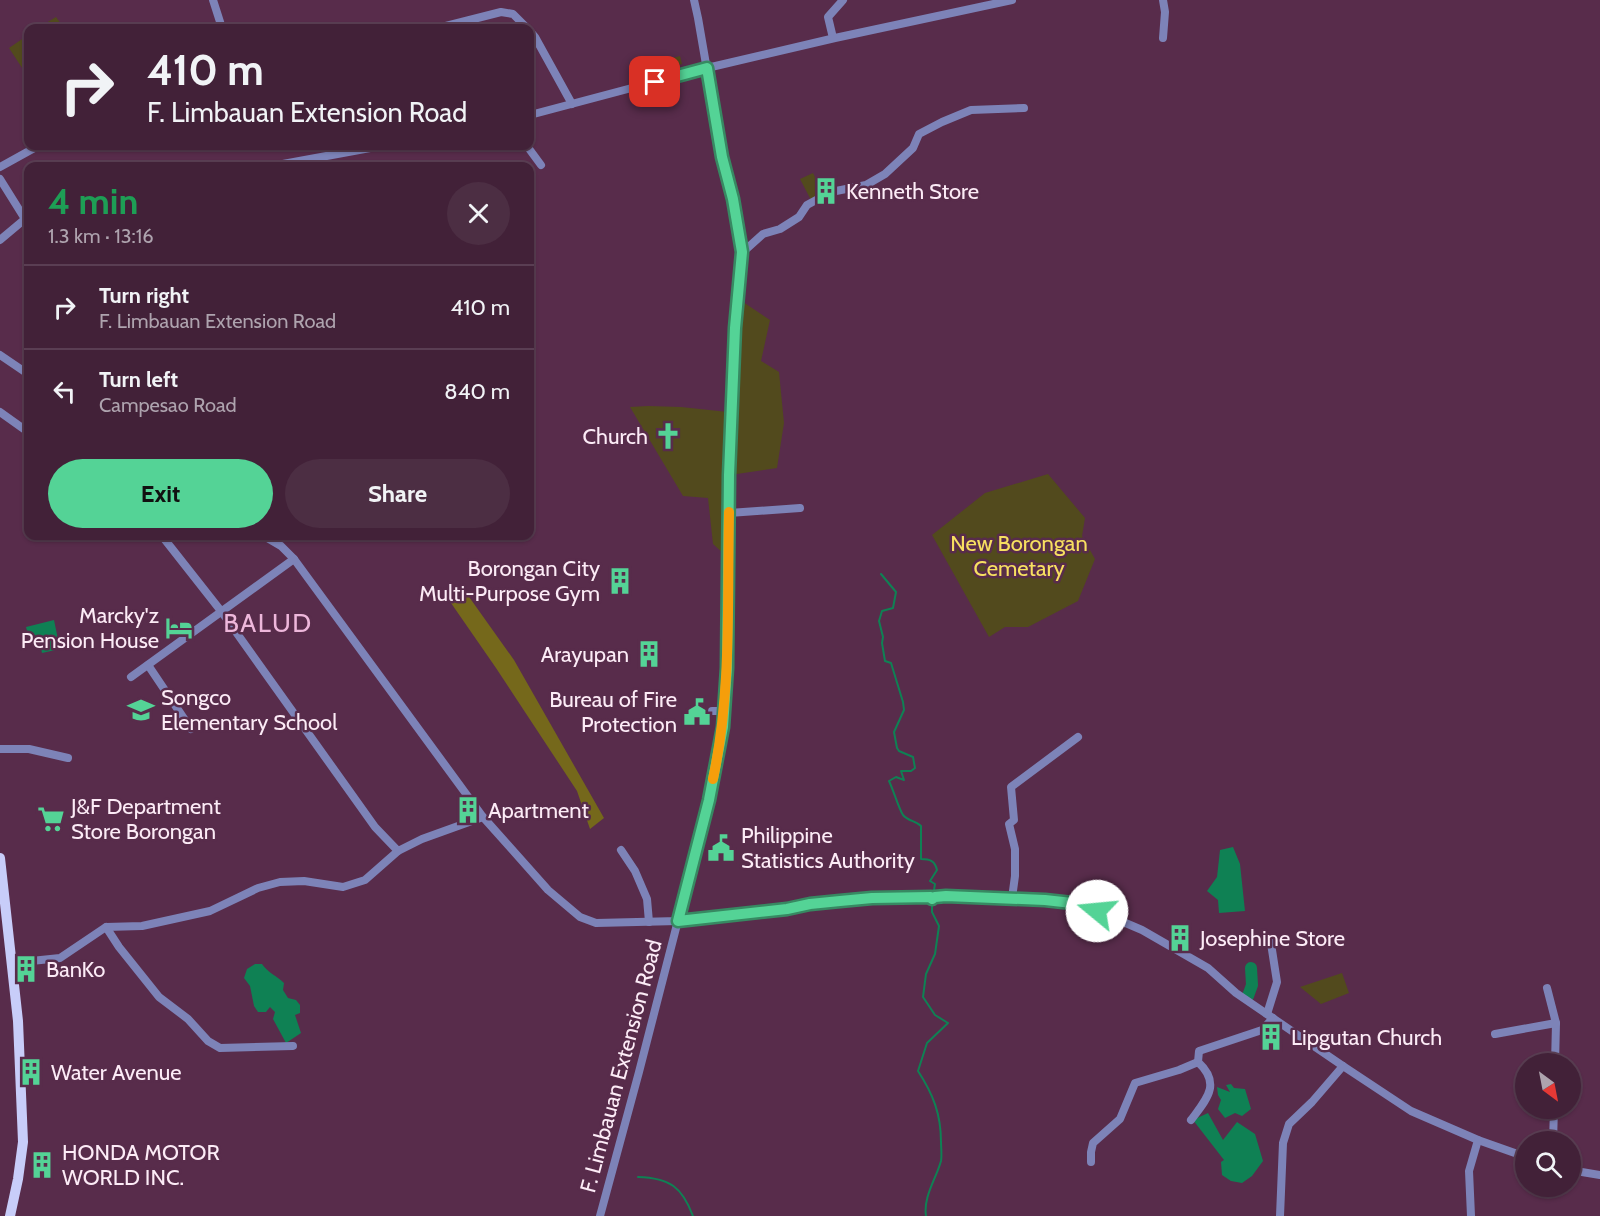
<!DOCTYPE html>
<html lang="en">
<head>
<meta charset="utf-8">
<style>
	body { margin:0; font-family:Cabin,sans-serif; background:#4c2e43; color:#f1f3f6; height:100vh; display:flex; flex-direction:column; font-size:22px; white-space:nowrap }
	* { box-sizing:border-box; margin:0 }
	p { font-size:20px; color:#aea3ae }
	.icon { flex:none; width:33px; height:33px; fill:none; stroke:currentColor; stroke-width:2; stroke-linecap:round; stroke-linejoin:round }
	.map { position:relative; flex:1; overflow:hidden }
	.drawer { position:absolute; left:24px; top:162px; width:510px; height:378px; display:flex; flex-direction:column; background:#422138; border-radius:12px; box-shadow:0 2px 4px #0004,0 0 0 2px #5a3e53 }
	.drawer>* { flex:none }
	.guide { position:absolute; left:24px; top:24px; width:510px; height:126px; border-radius:12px; box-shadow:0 2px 4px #0004,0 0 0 2px #5a3e53; background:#422138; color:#f1f3f6; overflow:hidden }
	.needle { width:39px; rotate:148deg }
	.fabs { position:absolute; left:1515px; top:1053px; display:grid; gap:12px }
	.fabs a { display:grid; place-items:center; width:66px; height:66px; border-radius:50%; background:#422138; box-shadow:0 2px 4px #0004,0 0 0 2px #5a3e53; font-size:30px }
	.pin { position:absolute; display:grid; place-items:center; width:51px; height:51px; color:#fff; margin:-26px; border-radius:12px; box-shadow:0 3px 9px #0006 }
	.me { position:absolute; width:66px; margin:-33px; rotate:287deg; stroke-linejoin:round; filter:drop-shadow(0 0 4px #0008) }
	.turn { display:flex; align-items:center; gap:21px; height:126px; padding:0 24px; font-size:27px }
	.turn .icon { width:78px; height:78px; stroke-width:2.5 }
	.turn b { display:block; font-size:42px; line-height:51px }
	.round { display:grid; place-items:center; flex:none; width:63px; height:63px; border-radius:32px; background:#4c2e43 }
	.summary { display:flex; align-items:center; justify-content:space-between; height:102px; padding:0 24px }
	h1 { font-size:36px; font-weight:700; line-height:45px; color:#1e9e55 }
	.primary-button { display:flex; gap:12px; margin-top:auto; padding:12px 24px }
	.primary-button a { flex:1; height:69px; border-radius:36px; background:#54d396; color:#111; font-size:24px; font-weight:700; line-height:69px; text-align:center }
	.primary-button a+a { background:#4c2e43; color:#f1f3f6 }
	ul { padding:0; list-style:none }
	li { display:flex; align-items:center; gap:18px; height:84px; padding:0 24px; border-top:2px solid #5a3e53 }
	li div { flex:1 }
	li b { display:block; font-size:22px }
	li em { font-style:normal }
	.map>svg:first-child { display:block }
	.green { fill:#524a1d }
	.forest { fill:#75681b }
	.water { fill:#0f8154 }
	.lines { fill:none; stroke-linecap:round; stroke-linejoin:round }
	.stream { stroke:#0f8154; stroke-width:2 }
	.river { stroke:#0f8154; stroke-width:12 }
	.minor { stroke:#7d83b8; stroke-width:8 }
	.major { stroke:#c8cdf9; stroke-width:10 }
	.route-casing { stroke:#378962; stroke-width:15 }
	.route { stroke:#54d396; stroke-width:10 }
	.slow { stroke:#f59e0b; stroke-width:10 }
	.labels { text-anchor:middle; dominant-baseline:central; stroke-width:5; stroke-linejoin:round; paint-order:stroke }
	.poi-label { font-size:22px; fill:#fcebf6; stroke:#582c4b; text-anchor:start }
	.park-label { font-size:22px; fill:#f7e060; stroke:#582c4b }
	.street-label { font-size:22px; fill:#fcebf6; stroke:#582c4b }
	.quarter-label { font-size:26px; letter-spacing:1.5px; fill:#eeb7db; stroke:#582c4b }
</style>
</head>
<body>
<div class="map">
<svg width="1600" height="1216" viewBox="0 0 1600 1216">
	<rect width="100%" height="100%" fill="#582c4b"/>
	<g class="green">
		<polygon points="56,17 64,28 38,28"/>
		<polygon points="28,35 28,77 9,48"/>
		<polygon points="680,56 682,64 657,71 655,63"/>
		<polygon points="813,173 823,193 811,200 800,179"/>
		<polygon points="737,298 770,320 761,361 779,372 784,423 777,468 730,475"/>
		<polygon points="648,406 681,407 728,412 725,555 713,544 708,498 683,496 630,407"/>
		<polygon points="1048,474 1085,518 1082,536 1095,559 1078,601 1028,627 1005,627 989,637 932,535 985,493"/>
		<polygon points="1342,973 1349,993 1321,1004 1300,987"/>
	</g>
	<polygon class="forest" points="467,594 514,660 604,818 590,829 577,791 496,668 451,603"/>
	<g class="water">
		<polygon points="54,620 60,649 42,653 39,640 30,642 26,627"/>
		<polygon points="1233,847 1240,864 1245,911 1219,913 1218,900 1207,891 1217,877 1220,850"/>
		<path d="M 255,964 L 262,964 C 267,972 277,976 284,983 L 283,990 L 288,998 L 296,1000 L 300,1005 L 300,1013 L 295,1015 L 301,1033 L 286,1043 L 273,1019 L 275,1012 L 270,1007 L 266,1012 L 258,1012 L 254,1006 L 250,986 L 244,978 L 247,969 Z"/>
		<polygon points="1231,1084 1234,1088 1245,1089 1251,1109 1242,1116 1235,1113 1225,1118 1218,1109 1221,1100 1218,1095 1217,1087 1230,1092 1226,1085"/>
		<polygon points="1208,1113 1223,1140 1237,1122 1255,1134 1263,1161 1252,1176 1242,1183 1231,1181 1222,1175 1221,1162 1224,1160 1193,1120"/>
	</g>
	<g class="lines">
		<g class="stream">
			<path d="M 881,574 L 896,592 L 893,608 L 882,611 L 879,621 L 883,637 L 882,643 L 885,661 L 891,663 L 903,702 L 904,710 L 894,732 L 897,748 L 899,751 L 913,757 L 915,768 L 911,771 L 901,771 L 904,780 L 896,777 L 889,781 C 893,789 899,809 903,815 C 908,821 916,821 921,826 L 921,859 C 930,859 935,861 937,870 L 930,881 L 935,884 L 933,896"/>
			<path d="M 638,1177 C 670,1178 682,1187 693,1216"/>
			<path d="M 926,1216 C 923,1197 936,1179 941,1161 C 942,1155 941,1148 941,1142 C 941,1114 933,1094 918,1071 L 927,1043 L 948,1023 L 935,1015 L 923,997 L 926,974 L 935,954 L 939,926 L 932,912 L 932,902"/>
		</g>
		<polyline class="river" points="1248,996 1252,985 1251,968"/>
		<g class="minor">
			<polyline points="213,0 222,28"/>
			<polyline points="1163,0 1165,12 1163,38"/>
			<polyline points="438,28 501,12 513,14 527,28"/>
			<polyline points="530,31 535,37 572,104"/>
			<polyline points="833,38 828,17 843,0"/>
			<polyline points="530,115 707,68 835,38 1012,0"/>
			<polyline points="527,146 541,165"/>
			<polyline points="272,166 381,146"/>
			<polyline points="0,167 38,146"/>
			<polyline points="0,179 25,219"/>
			<polyline points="0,240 25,219 28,218"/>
			<polyline points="743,252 763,234 780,229 799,217 807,205 831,192 866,185 885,174 913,148 919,134 942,122 971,110 1024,108"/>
			<polyline points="0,355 28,374"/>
			<polyline points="0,412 28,432"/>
			<polyline points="729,513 800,508"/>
			<polyline points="162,536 221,611 375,827 398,851 422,839 483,817"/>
			<polyline points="264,536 281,546 294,559 483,817 548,890 580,917 596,923 678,921 787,909 810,904 840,901 872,898 931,897 932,899 935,897 964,896 1012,898 1075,903 1081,904 1142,930 1208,968 1236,993 1343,1066 1411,1111 1478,1140 1526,1157"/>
			<polyline points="148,665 191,729"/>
			<polyline points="131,677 294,559"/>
			<polyline points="712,711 724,711"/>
			<polyline points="0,749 29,749 68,758"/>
			<polyline points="621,850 635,871 647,899 649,922"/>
			<polyline points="1012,898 1015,876 1015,849 1009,824 1014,820 1011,787 1078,737"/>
			<polyline points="106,927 119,947 159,997 188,1019 208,1041 220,1048 293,1046"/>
			<polyline points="12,963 60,958 106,927 142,926 210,911 258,888 280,882 304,881 343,887 365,880 398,851"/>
			<polyline points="1547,988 1556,1023 1555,1064"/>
			<polyline points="1267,1014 1277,982 1270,937"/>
			<polyline points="1495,1034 1556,1023"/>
			<path d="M 1191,1120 C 1206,1100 1222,1084 1198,1062 L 1199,1051 L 1262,1030 L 1273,1018"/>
			<polyline points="1553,1142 1554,1108"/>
			<polyline points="1091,1162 1091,1152 1093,1143 1120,1119 1135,1083 1179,1070 1198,1062"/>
			<polyline points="1570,1170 1600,1175"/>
			<polyline points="600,1216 639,1072 709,800 723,727 727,668 729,475 735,328 743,252 733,199 722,157 698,18 694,0"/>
			<polyline points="1280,1216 1283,1143 1289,1124 1312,1102 1343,1066"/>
			<polyline points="1471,1216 1469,1171 1478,1140"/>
		</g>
		<polyline class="major" points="0,858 18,1021 23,1142 18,1179 10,1216"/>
	</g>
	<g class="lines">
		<defs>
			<polyline id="route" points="655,82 707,68 722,157 733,199 742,252 735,328 729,475 727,668 723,727 709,800 678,921 787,909 810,904 840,901 872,898 931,897 932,899 935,897 946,896 1045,900 1081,904 1097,911"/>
		</defs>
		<use href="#route" class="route-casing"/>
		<use href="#route" class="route"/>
		<path class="slow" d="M 713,779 C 732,691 727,601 729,512"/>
	</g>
	<defs>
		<symbol id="building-bare" viewBox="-9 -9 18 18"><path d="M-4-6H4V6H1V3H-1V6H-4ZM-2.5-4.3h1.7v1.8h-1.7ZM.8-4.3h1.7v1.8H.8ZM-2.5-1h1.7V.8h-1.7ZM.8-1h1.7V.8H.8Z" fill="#54d396" stroke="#582c4b" stroke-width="2.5" paint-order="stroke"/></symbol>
		<symbol id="church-bare" viewBox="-9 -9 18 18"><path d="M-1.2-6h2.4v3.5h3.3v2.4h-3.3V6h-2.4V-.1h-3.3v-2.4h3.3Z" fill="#54d396" stroke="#582c4b" stroke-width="2.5" paint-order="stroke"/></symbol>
		<symbol id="hotel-bare" viewBox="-9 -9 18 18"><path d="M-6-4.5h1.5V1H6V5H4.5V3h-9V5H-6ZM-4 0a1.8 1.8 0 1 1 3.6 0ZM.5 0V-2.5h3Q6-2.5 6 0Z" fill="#54d396" stroke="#582c4b" stroke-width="2.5" paint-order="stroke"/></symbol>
		<symbol id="school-bare" viewBox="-9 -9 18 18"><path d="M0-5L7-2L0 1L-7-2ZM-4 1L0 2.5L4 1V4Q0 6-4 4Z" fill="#54d396" stroke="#582c4b" stroke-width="2.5" paint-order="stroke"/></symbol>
		<symbol id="civic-bare" viewBox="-9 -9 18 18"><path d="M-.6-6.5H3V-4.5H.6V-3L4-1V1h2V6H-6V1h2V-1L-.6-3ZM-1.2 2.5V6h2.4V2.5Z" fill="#54d396" stroke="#582c4b" stroke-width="2.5" paint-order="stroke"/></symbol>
		<symbol id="supermarket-bare" viewBox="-9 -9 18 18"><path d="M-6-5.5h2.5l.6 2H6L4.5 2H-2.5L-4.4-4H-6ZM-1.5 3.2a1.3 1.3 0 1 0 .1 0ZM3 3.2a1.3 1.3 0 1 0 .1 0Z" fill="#54d396" stroke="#582c4b" stroke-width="2.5" paint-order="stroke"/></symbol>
	</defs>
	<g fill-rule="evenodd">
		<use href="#building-bare" x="807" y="172" width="38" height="38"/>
		<use href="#church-bare" x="649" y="417" width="38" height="38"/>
		<use href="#building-bare" x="601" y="562" width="38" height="38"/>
		<use href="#hotel-bare" x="160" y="609" width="38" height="38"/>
		<use href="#building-bare" x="630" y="635" width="38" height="38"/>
		<use href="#school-bare" x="122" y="691" width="38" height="38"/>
		<use href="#civic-bare" x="678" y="693" width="38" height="38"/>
		<use href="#building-bare" x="449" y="791" width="38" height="38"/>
		<use href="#supermarket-bare" x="32" y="800" width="38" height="38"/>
		<use href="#civic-bare" x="702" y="829" width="38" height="38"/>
		<use href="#building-bare" x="1161" y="919" width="38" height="38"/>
		<use href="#building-bare" x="7" y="950" width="38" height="38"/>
		<use href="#building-bare" x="1252" y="1018" width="38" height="38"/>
		<use href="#building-bare" x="12" y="1053" width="38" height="38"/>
		<use href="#building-bare" x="23" y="1146" width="38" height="38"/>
	</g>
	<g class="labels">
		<g class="poi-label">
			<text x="846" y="191">Kenneth Store</text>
			<text x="648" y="436" text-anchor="end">Church</text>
			<text x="600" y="568" text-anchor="end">Borongan City<tspan x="600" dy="25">Multi-Purpose Gym</tspan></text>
			<text x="159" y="615" text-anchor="end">Marcky'z<tspan x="159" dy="25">Pension House</tspan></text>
			<text x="629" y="654" text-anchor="end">Arayupan</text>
			<text x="161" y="697">Songco<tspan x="161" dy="25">Elementary School</tspan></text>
			<text x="677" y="699" text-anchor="end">Bureau of Fire<tspan x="677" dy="25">Protection</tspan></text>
			<text x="71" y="806">J&amp;F Department<tspan x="71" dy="25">Store Borongan</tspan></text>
			<text x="488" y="810">Apartment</text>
			<text x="741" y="835">Philippine<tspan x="741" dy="25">Statistics Authority</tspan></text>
			<text x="1200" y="938">Josephine Store</text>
			<text x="46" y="969">BanKo</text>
			<text x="1291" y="1037">Lipgutan Church</text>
			<text x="51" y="1072">Water Avenue</text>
			<text x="62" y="1152">HONDA MOTOR<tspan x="62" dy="25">WORLD INC.</tspan></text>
		</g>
		<g class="park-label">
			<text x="1019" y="543">New Borongan<tspan x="1019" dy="25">Cemetary</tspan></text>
		</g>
		<g class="street-label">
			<text transform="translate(621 1066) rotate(-75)">F. Limbauan Extension Road</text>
		</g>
		<g class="quarter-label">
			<text x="268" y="623">BALUD</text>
		</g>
	</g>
</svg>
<div class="fabs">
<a><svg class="needle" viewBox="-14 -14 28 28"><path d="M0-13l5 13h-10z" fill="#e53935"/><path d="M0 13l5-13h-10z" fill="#aea3ae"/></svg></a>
<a><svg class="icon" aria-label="search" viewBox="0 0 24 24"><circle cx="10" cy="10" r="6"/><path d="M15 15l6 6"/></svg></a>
</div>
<div class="pin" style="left:655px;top:82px;background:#d93025"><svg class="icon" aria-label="arrive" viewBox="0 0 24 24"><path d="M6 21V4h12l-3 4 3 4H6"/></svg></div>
<svg class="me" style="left:1097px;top:911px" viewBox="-20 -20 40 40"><circle r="19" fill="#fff"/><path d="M0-13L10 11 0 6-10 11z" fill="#54d396"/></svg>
<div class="guide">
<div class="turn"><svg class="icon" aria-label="right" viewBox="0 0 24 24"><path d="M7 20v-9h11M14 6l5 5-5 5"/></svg><div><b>410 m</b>F. Limbauan Extension Road</div></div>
</div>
<section class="drawer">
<div class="summary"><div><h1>4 min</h1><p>1.3 km · 13:16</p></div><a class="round"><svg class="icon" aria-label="close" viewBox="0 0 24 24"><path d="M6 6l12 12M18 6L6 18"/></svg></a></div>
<ul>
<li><svg class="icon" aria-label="right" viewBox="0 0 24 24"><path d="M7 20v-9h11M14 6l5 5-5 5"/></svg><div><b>Turn right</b><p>F. Limbauan Extension Road</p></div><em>410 m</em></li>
<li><svg class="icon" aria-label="left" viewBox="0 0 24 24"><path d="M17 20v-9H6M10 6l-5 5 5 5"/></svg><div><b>Turn left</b><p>Campesao Road</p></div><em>840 m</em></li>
</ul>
<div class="primary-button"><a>Exit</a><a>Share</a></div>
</section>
</div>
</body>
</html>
